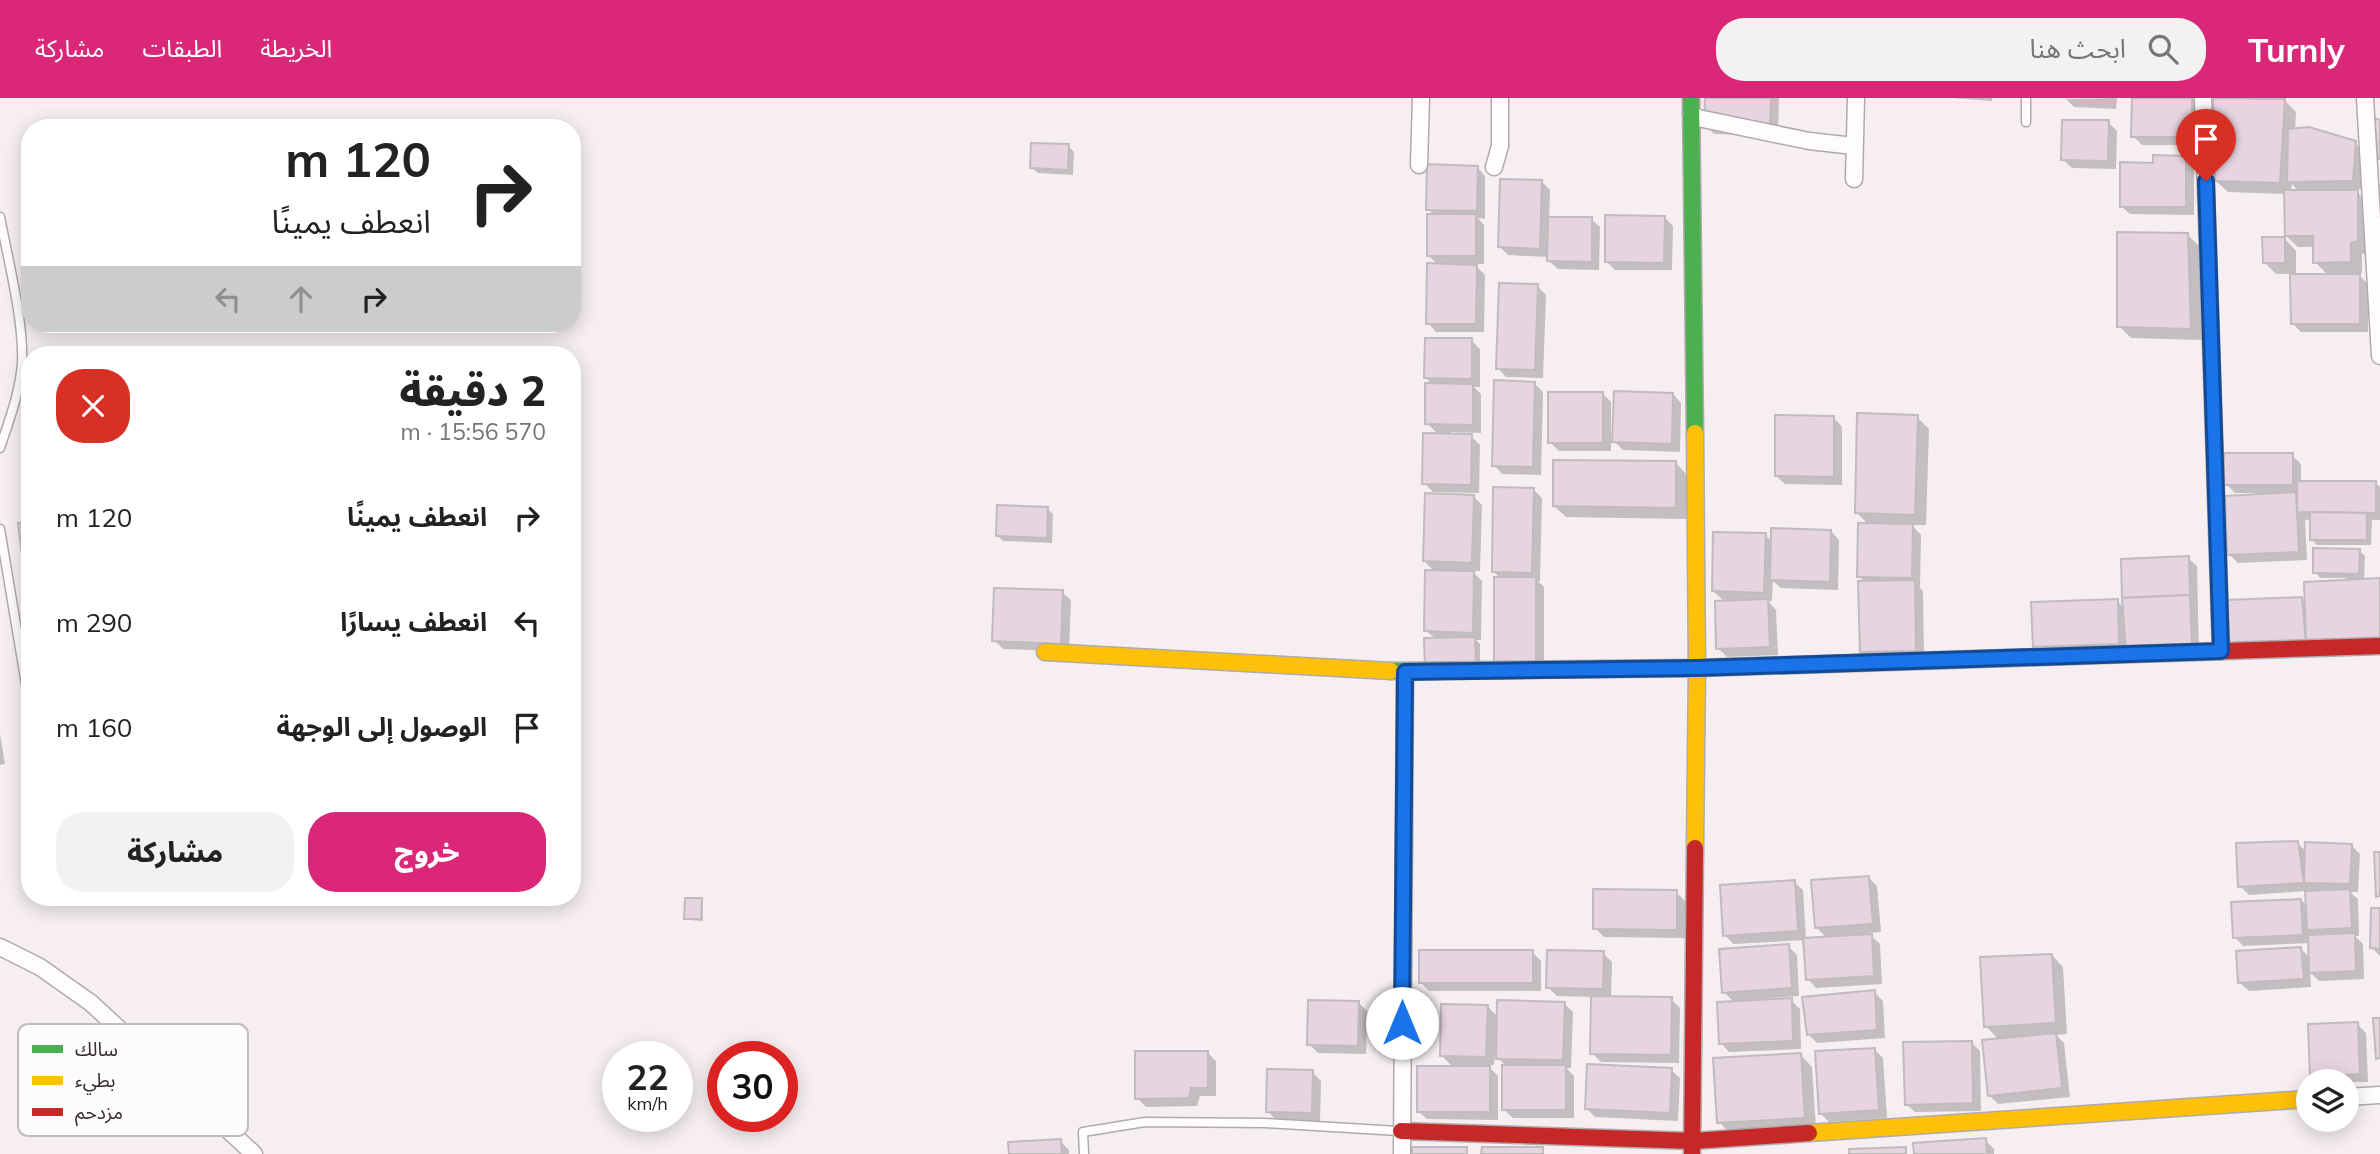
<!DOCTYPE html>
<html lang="ar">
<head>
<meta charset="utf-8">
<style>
	body { margin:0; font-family:Mulish,"Noto Sans Arabic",sans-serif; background:#f2f2f2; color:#222; direction:rtl; height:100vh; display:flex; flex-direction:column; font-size:26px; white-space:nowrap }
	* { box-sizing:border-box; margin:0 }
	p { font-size:23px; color:#767676 }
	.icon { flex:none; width:38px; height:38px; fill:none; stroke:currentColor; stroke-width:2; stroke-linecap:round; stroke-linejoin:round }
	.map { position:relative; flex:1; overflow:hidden; direction:ltr }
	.drawer { position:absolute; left:21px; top:248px; width:560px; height:560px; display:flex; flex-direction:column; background:#fff; border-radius:28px; box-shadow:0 4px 18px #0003; direction:rtl }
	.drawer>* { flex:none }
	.hud { position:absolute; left:21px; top:21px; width:560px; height:214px; border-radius:28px; box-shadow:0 4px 18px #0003; direction:rtl; background:#fff; color:#222; overflow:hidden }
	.tools { position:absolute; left:2296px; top:971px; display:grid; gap:14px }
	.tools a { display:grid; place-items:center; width:63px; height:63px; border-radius:50%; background:#fff; box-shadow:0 4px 18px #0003; font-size:35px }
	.speed { position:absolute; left:602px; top:943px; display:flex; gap:14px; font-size:35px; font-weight:700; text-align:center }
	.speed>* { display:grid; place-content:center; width:91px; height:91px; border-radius:50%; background:#fff; box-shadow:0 4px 18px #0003; line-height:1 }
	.speed small { font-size:18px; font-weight:400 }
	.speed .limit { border:10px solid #d22; background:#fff; color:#111 }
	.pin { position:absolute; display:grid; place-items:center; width:60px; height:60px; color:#fff; margin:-72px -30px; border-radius:50% 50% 50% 0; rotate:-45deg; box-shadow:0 0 7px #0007 }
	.pin .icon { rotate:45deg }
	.me { position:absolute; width:77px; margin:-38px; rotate:0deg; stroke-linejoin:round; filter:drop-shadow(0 0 5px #0008) }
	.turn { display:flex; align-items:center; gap:24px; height:147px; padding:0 35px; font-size:32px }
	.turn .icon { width:91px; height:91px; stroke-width:2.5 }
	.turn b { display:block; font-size:49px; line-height:60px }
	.lanes { display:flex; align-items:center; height:66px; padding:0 35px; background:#0003; justify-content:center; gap:35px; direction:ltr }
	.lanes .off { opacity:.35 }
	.round { display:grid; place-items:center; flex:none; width:74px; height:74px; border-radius:28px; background:#f2f2f2 }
	.head { display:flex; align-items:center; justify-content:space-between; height:119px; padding:0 35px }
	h1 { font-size:42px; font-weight:800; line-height:52px }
	.button { display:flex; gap:14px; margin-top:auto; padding:14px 35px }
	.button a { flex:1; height:80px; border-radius:28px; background:#db2777; color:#fff; font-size:28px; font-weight:800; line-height:80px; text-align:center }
	.button a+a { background:#f2f2f2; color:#222 }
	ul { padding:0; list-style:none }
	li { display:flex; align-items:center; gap:21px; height:105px; padding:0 35px }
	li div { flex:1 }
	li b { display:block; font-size:26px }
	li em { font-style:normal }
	header { display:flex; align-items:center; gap:42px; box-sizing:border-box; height:98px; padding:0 35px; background:#db2777; color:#fff }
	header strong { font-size:33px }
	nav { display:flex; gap:38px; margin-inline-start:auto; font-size:24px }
	.search { width:490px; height:63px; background:#f2f2f2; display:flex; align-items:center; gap:18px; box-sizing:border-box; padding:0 24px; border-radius:28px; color:#767676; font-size:26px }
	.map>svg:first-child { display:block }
	.shadow { fill:#0003; fill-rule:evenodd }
	.building { fill:#e7d4e1; stroke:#c1bbbd; stroke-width:2 }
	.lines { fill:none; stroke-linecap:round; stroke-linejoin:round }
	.lane-casing { stroke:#b0aaac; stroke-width:11 }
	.street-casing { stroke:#b0aaac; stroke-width:19 }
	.fast-casing { stroke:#b0aaac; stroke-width:19 }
	.slow-casing { stroke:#b0aaac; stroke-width:19 }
	.jam-casing { stroke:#b0aaac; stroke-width:19 }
	.lane { stroke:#fefcfd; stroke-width:8 }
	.street { stroke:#fefcfd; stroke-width:16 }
	.fast { stroke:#4caf50; stroke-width:16 }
	.slow { stroke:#ffc107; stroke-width:16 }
	.jam { stroke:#c62828; stroke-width:16 }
	.route-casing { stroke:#114b97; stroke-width:18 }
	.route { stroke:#1a73e8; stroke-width:12 }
	.key { fill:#fefbfc; stroke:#c0bdbe; stroke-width:2 }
	.key-label { font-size:19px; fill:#302b2c }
</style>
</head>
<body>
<header>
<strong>Turnly</strong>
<div class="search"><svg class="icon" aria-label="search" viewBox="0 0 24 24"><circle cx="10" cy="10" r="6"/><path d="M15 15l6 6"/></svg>ابحث هنا</div>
<nav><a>الخريطة</a><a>الطبقات</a><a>مشاركة</a></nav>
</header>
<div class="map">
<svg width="2380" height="1056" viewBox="0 0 2380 1056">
	<rect width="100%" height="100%" fill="#f6eef0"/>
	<g class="shadow">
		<polygon points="1707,0 1779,0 1778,38 1714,36 1706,27"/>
		<polygon points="1952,0 1992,0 1992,3"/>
		<polygon points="2117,0 2116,11 2074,9 2066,1"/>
		<polygon points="2133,0 2200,0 2200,47 2142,47 2133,38"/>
		<path d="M 2215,0 L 2276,0 L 2284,2 L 2296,14 L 2295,32 L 2355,45 L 2364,54 L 2361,91 L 2354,91 L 2369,106 L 2369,154 L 2362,156 L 2362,175 L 2357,175 L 2368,186 L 2368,234 L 2301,234 L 2292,225 L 2292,176 L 2276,176 L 2264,164 L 2285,141 L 2296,153 L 2296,178 L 2329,178 L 2315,164 L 2315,149 L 2298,149 L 2286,138 L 2286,96 L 2228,94 L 2216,83 ZM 2292,86 L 2299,94 L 2291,94 Z"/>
		<polygon points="2108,24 2117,33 2116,71 2072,70 2063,62"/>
		<polygon points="1068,48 1074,54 1073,77 1038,75 1032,70"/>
		<polygon points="2186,59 2194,68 2194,117 2130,116 2121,108 2155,67"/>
		<polygon points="1477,69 1485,78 1485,121 1478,120 1484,127 1484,166 1474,166 1485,177 1484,234 1436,234 1428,225 1439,168 1428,157 1435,118 1428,111"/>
		<polygon points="1542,84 1550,92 1549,120 1591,121 1600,129 1599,172 1558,171 1549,163 1549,159 1508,157 1500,149"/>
		<polygon points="1664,119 1673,128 1672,172 1615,172 1606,163"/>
		<polygon points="2187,136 2199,148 2202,242 2131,240 2119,228"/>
		<polygon points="1537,188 1546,197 1543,280 1506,279 1498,270"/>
		<polygon points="1471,242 1480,251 1480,289 1474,289 1481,296 1481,335 1450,334 1450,338 1471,338 1480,347 1479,395 1433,394 1424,385 1439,337 1427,325 1433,287 1426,280"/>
		<polygon points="1535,286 1543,294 1541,377 1502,376 1494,367"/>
		<polygon points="1602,295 1611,304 1611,353 1559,353 1550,344"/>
		<polygon points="1673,296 1681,305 1680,354 1623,352 1614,343"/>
		<polygon points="1917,319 1929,331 1926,427 1912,427 1921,437 1920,490 1923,493 1924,561 1870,562 1861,553 1866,485 1859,478 1869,427 1856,414"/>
		<polygon points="1834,320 1842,329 1842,387 1785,386 1776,378"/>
		<polygon points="2292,357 2301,366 2301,385 2376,385 2380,389 2380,422 2372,422 2371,447 2317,447 2311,441 2312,422 2305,422 2307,462 2238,465 2229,456 2256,395 2235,395 2226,386"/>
		<polygon points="1676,365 1687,377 1687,421 1566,419 1554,408"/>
		<polygon points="1533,391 1542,400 1540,483 1538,483 1544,489 1544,576 1504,576 1501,481 1494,474"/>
		<polygon points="1474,399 1482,407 1480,473 1472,473 1482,483 1481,542 1476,542 1480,546 1480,575 1426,533 1435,474 1424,463"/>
		<polygon points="1047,411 1053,416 1052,445 1003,443 998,438"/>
		<polygon points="1831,433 1839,442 1838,492 1781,490 1773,483 1772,503 1768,503 1776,512 1778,557 1727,559 1718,550 1725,504 1713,493 1765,437 1773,444"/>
		<polygon points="2359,452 2365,458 2364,483 2380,482 2380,555 2240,560 2302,501 2306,506 2346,483 2346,480 2320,480 2315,474"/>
		<polygon points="2188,460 2197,468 2199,559 2034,548 2117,503 2125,511"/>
		<polygon points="1062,494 1071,502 1069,553 1003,551 994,542"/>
		<polygon points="0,636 5,666 0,667"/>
		<polygon points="2297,745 2307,754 2351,747 2360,756 2358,794 2350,794 2358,801 2359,838 2355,838 2363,846 2364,881 2319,883 2310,874 2311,889 2249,893 2240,885 2301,851 2310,860 2310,845 2243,848 2235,839 2301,802 2308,809 2307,793 2249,797 2240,788"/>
		<polygon points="1869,780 1877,788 1881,834 1868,835 1880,846 1882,886 1816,890 1808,881 1805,842 1733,846 1725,837 1794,784 1803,792 1806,841 1827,840 1816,829"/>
		<polygon points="1676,794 1685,803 1685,840 1604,839 1595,830"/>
		<polygon points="701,802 703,804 703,823 688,822 686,820"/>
		<polygon points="2380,812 2380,858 2372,850"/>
		<polygon points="1788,848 1797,857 1799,898 1770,900 1770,903 1791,902 1800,911 1801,951 1729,954 1721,945 1735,905 1724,894"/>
		<polygon points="1532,854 1541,863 1541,893 1429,893 1421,885"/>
		<polygon points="1603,855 1612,864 1611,900 1671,901 1680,910 1679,965 1601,964 1592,955 1593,899 1557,898 1548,889"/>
		<polygon points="2052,857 2063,869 2067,936 2056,937 2064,945 2070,999 1998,1006 1989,997 1999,942 1986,928"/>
		<polygon points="1874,894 1883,903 1885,940 1817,945 1808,936"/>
		<polygon points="1359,905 1367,913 1366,956 1318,955 1309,946"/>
		<polygon points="1564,905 1573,914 1571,970 1566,970 1574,978 1574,1020 1513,1020 1504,1012 1507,969 1495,957 1494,967 1487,967 1498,978 1498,1022 1427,1021 1418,1013 1453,969 1442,958 1487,908 1499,920"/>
		<polygon points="2357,926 2366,935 2368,984 2318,984 2312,978"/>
		<polygon points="1971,944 1980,953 1981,1013 1915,1014 1906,1006"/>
		<polygon points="1875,952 1883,960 1887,1020 1829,1024 1820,1015"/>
		<polygon points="1207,954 1216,963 1216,998 1200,998 1197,1008 1146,1009 1137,1000"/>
		<polygon points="1801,957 1812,969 1816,1031 1731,1036 1719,1024"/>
		<polygon points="1671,972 1680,980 1678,1023 1595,1019 1586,1010"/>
		<polygon points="1312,974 1321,983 1320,1023 1276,1022 1268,1013"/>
		<polygon points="1985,1042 1994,1051 1994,1056 1915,1056"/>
		<polygon points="1060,1043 1069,1052 1069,1056 1011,1056"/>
	</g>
	<g class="building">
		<polygon points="1705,0 1771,0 1770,30 1704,28"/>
		<polygon points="2132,0 2192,0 2192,39 2131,39"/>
		<polygon points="2213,0 2285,1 2280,85 2215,83"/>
		<polygon points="2374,20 2380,22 2380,61 2378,61"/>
		<polygon points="2062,22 2109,22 2108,63 2061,62"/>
		<polygon points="2309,29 2356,43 2353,83 2287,84 2288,31"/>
		<polygon points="1031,45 1069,46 1068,72 1030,70"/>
		<polygon points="2153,57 2186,58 2186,109 2120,109 2120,64 2153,65"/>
		<polygon points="1427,66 1478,68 1477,113 1426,112"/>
		<polygon points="1500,81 1542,82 1540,151 1498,149"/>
		<polygon points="2284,92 2358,92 2358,143 2351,145 2351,164 2313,165 2313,138 2285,138 2285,165 2263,165 2262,139 2285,139"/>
		<rect x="1427" y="116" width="49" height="42"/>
		<polygon points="1605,117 1665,118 1664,165 1605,164"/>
		<polygon points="1548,119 1592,119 1592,164 1547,163"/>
		<polygon points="2117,134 2188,135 2191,231 2117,229"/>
		<polygon points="1427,165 1477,167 1476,226 1426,226"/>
		<polygon points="2290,176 2360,176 2360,226 2291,226"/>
		<polygon points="1499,185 1538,186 1535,272 1496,271"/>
		<polygon points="1425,240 1472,240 1472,281 1424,280"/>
		<polygon points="1494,282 1535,284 1533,369 1492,368"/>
		<polygon points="1425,285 1473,286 1473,327 1425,326"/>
		<polygon points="1614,293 1673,295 1672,346 1612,344"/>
		<rect x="1548" y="294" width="55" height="51"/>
		<polygon points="1857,315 1918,317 1915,417 1855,415"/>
		<polygon points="1775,317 1834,318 1834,379 1775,378"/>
		<polygon points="1423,335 1472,336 1471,387 1422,386"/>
		<rect x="2224" y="355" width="69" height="32"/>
		<polygon points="1553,362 1676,363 1676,410 1553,408"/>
		<polygon points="2297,383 2376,383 2376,415 2297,414"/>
		<polygon points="1493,389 1534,390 1532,475 1492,474"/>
		<polygon points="2296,394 2299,454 2227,457 2225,398"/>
		<polygon points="1425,395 1474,397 1472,465 1423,463"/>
		<polygon points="997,407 1048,409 1047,440 996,438"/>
		<polygon points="2310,414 2367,415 2367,442 2310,442"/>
		<polygon points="30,424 30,456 22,457 18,425"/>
		<polygon points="1858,425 1913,426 1912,480 1857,479"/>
		<polygon points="1771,430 1831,432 1830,484 1770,482"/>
		<polygon points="1713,434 1766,435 1764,495 1712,493"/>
		<polygon points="2313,450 2360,451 2359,476 2313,475"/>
		<polygon points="2189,458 2190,497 2122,500 2121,461"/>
		<polygon points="1425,472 1474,473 1473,535 1424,533"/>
		<rect x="1494" y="479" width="42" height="89"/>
		<polygon points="2380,480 2380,543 2306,547 2304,484"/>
		<polygon points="1915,482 1916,553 1860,554 1858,483"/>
		<polygon points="994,490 1063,492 1061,546 992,543"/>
		<polygon points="2190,497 2192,550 2126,556 2122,500"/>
		<polygon points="2302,499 2306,547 2229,552 2227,502"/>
		<polygon points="1768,501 1770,549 1716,551 1715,503"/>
		<polygon points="2118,501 2119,546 2033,549 2031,504"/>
		<polygon points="1475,539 1476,570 1425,571 1424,540"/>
		<polygon points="2298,743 2304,785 2238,789 2236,745"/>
		<polygon points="2305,744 2352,746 2350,786 2304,785"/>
		<polygon points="2374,754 2380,754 2380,798 2376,799"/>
		<polygon points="1869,778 1873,826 1815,830 1811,782"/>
		<polygon points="1795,782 1798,833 1723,838 1720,787"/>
		<polygon points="1593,791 1677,792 1677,832 1593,831"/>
		<polygon points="2350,791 2352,830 2307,832 2305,793"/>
		<polygon points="685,800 702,800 701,821 684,821"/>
		<polygon points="2301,801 2303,837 2233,840 2231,804"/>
		<polygon points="2371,810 2380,810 2380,851 2370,850"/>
		<polygon points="2355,835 2356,873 2309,875 2308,837"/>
		<polygon points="1872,836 1874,878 1806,882 1803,840"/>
		<polygon points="1789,846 1792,890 1722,895 1719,851"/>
		<polygon points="2301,849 2304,881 2238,885 2236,853"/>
		<rect x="1419" y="852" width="114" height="33"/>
		<polygon points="1547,852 1604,853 1603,891 1546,890"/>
		<polygon points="2052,856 2056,925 1984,929 1980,859"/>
		<polygon points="1875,892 1877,932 1807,937 1802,899"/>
		<polygon points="1591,898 1672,899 1671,957 1590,956"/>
		<polygon points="1792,900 1793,943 1719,946 1717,904"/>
		<polygon points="1308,902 1359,903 1358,948 1307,947"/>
		<polygon points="1497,902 1565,904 1563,962 1496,961"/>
		<polygon points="1441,906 1488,907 1486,959 1440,958"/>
		<polygon points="2373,920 2380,920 2380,960 2376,961"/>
		<polygon points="2358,924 2360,976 2310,979 2308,926"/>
		<polygon points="2056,935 2062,990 1988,998 1982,942"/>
		<polygon points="1972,943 1973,1005 1905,1007 1903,944"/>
		<polygon points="1875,950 1879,1012 1819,1016 1815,953"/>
		<polygon points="1135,953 1208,953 1208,990 1191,990 1189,1000 1135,1001"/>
		<polygon points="1801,955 1805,1020 1717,1025 1713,960"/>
		<polygon points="1587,966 1672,970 1670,1015 1585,1011"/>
		<rect x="1502" y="967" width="64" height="45"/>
		<rect x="1417" y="968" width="73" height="46"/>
		<polygon points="1267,971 1313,972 1312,1015 1266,1014"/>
		<polygon points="1986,1040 1987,1056 1914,1056 1913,1045"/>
		<polygon points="1061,1041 1062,1056 1009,1056 1008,1044"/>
		<rect x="1412" y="1049" width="55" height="7"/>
		<polygon points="1482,1049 1543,1049 1543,1056 1481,1056"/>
		<polygon points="1906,1049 1906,1056 1849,1056 1849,1051"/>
	</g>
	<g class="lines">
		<defs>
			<g id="lane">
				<polyline points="2026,24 2026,0"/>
				<path d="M 0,119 C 8,162 24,223 22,265 C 20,294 9,323 0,350"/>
				<polyline points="0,431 30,610"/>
				<polyline points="1084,1056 1083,1034 1145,1024 1265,1025 1398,1033"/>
			</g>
			<g id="street">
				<polyline points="2203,0 2221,553"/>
				<polyline points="2365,0 2380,258"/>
				<polyline points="1691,15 1698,20 1809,43 1854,48"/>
				<polyline points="1419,67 1421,0"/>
				<polyline points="1494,69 1500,48 1500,0"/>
				<polyline points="1854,81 1856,0"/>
				<polyline points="0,849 40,869 91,905 254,1056"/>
				<polyline points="2347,999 2380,997"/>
				<polyline points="1402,1056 1405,574"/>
			</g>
			<g id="fast">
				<polyline points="1691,0 1695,335"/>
				<polyline points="1391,573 1697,570 2008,560"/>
			</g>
			<g id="slow">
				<polyline points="1695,335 1697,570 1695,750"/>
				<polyline points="1045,554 1391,573"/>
				<polyline points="1809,1035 2308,1001"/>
			</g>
			<g id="jam">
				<polyline points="2008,560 2380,548"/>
				<polyline points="1401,1033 1693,1043 1809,1035"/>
				<polyline points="1692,1056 1695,750"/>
			</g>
		</defs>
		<use href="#lane" class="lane-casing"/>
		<use href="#street" class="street-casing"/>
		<use href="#fast" class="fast-casing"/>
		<use href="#slow" class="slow-casing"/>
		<use href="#jam" class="jam-casing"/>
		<use href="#lane" class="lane"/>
		<use href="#street" class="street"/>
		<use href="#fast" class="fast"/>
		<use href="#slow" class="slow"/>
		<use href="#jam" class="jam"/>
	</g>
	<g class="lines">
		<defs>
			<polyline id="route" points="1402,925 1405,574 1697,570 2221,553 2206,83"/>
		</defs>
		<use href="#route" class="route-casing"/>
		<use href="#route" class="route"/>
	</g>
	<rect x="18" y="926" width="230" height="112" rx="10" class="key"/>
	<rect x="32" y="947" width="31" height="8" fill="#4caf50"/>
	<rect x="32" y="978" width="31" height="9" fill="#ffc107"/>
	<rect x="32" y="1010" width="31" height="8" fill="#c62828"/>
	<g class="key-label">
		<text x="75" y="958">سالك</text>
		<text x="75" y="989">بطيء</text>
		<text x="75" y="1021">مزدحم</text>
	</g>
</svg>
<div class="tools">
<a><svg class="icon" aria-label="layers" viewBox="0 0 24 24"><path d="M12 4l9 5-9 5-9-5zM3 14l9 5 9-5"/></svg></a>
</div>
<div class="speed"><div>22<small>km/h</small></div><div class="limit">30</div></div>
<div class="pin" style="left:2206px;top:83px;background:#d93025"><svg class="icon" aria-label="arrive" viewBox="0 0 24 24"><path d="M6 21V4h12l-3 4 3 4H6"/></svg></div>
<svg class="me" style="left:1402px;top:925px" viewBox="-20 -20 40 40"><circle r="19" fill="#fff"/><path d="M0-13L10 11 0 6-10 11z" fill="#1a73e8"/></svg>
<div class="hud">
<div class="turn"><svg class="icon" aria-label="right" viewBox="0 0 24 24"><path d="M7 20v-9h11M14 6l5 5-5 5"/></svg><div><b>120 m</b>انعطف يمينًا</div></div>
<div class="lanes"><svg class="icon off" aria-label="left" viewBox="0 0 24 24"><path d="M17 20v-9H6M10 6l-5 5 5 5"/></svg><svg class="icon off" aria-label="ahead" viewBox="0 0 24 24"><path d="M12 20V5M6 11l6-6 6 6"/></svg><svg class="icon" aria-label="right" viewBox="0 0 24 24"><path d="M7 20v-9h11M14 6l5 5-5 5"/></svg></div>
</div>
<section class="drawer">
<div class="head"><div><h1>2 دقيقة</h1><p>570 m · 15:56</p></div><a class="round" style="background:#d93025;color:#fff"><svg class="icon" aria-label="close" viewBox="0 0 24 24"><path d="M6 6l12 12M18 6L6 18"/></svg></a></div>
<ul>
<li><svg class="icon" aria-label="right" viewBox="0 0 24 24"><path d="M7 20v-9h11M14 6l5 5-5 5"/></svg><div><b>انعطف يمينًا</b></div><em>120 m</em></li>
<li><svg class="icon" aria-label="left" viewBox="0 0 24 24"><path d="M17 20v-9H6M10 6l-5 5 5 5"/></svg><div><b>انعطف يسارًا</b></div><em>290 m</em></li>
<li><svg class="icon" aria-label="arrive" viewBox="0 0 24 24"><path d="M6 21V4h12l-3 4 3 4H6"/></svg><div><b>الوصول إلى الوجهة</b></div><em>160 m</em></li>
</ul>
<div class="button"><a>خروج</a><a>مشاركة</a></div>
</section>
</div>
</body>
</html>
